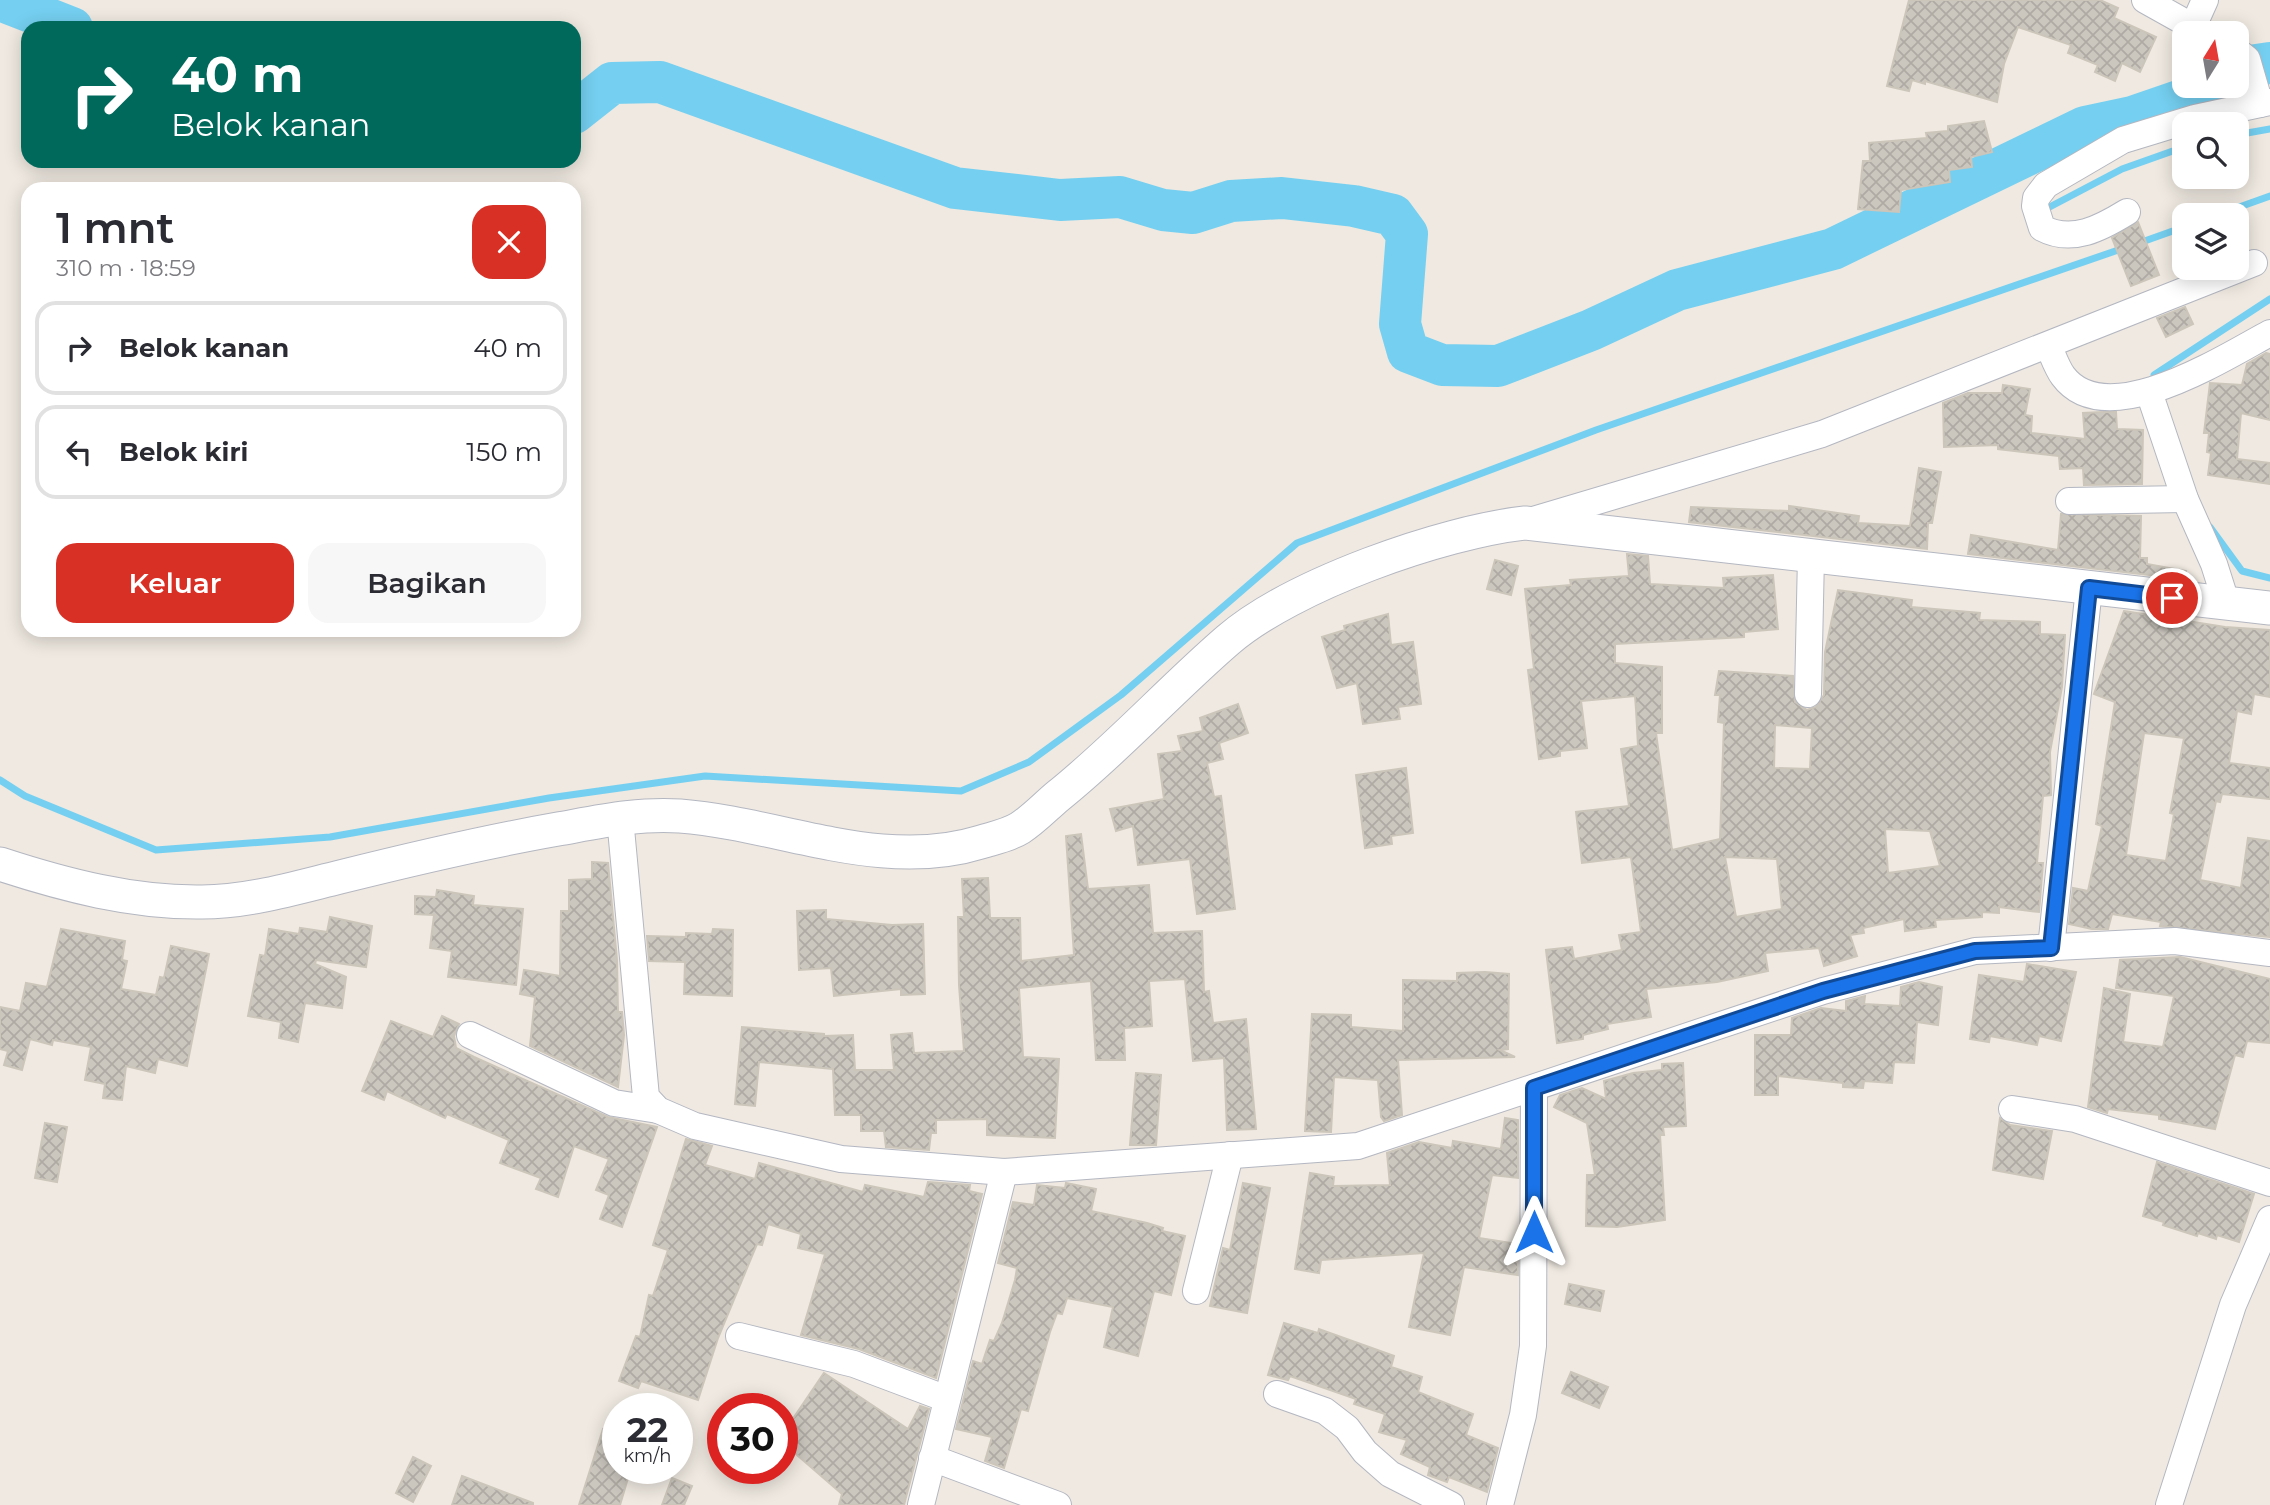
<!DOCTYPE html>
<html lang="id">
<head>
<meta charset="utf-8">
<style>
	body { margin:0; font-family:Montserrat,sans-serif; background:#f7f7f7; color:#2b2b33; height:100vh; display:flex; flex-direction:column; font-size:26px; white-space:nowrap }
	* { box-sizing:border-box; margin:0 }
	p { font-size:23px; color:#7c7c81 }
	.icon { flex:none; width:38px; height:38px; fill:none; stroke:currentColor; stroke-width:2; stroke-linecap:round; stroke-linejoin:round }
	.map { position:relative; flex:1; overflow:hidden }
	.panel { position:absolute; left:21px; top:182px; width:560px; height:455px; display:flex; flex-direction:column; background:#fff; border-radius:21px; box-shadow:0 4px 18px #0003 }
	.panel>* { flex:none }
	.hud { position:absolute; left:21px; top:21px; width:560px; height:147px; border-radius:21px; box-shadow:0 4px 18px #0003; background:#00695c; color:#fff; overflow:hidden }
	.needle { width:46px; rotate:11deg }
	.tools { position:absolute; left:2172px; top:21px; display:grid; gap:14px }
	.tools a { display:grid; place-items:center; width:77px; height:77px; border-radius:14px; background:#fff; box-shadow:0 4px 18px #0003; font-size:35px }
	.speed { position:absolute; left:602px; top:1393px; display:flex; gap:14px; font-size:35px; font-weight:700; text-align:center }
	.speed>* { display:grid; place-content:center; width:91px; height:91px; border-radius:50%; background:#fff; box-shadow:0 4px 18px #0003; line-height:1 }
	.speed small { font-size:18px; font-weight:400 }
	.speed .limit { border:10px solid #d22; background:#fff; color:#111 }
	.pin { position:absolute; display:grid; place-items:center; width:60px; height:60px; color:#fff; margin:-30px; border:4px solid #fff; border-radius:50%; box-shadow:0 2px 7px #0007 }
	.me { position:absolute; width:77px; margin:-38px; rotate:0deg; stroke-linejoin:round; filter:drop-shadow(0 0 5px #0008) }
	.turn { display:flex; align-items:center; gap:24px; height:147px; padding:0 35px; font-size:32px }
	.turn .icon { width:91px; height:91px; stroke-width:2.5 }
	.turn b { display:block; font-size:49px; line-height:60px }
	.round { display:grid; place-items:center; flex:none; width:74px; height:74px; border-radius:21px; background:#f7f7f7 }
	.overview { display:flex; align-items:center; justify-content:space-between; height:119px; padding:0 35px }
	h1 { font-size:42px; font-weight:600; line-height:52px }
	.action { display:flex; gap:14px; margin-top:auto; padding:14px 35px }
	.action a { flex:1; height:80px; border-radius:21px; background:#d93025; color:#fff; font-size:28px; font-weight:600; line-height:80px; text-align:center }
	.action a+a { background:#f7f7f7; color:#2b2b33 }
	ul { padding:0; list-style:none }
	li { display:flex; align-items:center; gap:21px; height:94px; margin:0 14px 10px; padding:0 21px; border:4px solid #e1e1e2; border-radius:21px }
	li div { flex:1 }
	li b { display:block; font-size:26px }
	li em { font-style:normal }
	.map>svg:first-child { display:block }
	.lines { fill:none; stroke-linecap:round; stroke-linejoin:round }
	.stream { stroke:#75cff0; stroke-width:7 }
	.river { stroke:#75cff0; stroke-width:42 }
	.building { fill:url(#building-cross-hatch); stroke:#cbc5ba; stroke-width:2; fill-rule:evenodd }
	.minor-casing { stroke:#b4b7c1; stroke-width:28 }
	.tertiary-casing { stroke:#b4b7c1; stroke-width:35 }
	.minor { stroke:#fff; stroke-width:26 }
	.tertiary { stroke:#fff; stroke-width:33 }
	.route-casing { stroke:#114b97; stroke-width:18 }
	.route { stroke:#1a73e8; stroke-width:12 }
</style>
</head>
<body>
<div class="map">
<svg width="2270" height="1505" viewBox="0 0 2270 1505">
	<defs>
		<pattern id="building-cross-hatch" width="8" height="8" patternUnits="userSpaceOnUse" patternTransform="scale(1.75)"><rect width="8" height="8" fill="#cbc7bf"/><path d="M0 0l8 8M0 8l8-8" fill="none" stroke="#afaba4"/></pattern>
	</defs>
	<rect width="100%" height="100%" fill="#efe9e1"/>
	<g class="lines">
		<g class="stream">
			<polyline points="2236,135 2270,129"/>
			<polyline points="2042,211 2122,169 2184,147"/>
			<polyline points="2217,215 2270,196"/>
			<polyline points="2139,243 2184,227"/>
			<polyline points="2156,382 2154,375 2270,299"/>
			<polyline points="2210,527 2242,571 2270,578"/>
			<polyline points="0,780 25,796 156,850 330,837 549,798 705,776 961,791 1029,762 1121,695 1297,543 1596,430 2124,248"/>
		</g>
		<g class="river">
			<polyline points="0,0 72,28"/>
			<polyline points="2236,68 2270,63"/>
			<polyline points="574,113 612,83 660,82 955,188 1060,200 1120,197 1163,210 1193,213 1231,201 1282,198 1354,206 1393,215 1407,234 1400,324 1408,352 1442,365 1498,366 1591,330 1677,290 1833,249 2085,127 2132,117 2196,95 2207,86"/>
		</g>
	</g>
	<g class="building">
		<polygon points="1909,0 2100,0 2118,8 2114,18 2156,37 2140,72 2122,63 2115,81 2095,72 2098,65 2068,53 2071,45 2018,27 2004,64 1997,102 1925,81 1925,84 1912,80 1909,91 1887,86"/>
		<polygon points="1984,121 1992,152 1971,157 1972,167 1949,170 1950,182 1901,190 1899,212 1858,209 1863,161 1870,161 1869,143 1927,138 1926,133 1948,131 1948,126"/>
		<polygon points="2138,222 2159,275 2131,286 2112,238"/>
		<polygon points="2185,307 2193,324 2166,337 2157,318"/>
		<polygon points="2266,353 2270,354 2270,420 2241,413 2237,459 2270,463 2270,484 2208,475 2211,453 2207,452 2209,433 2204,433 2210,383 2242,385 2247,364"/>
		<polygon points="2003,385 2030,389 2025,415 2032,416 2031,433 2085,439 2083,413 2103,412 2116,412 2117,429 2143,430 2142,484 2084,485 2083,468 2060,469 2059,456 1998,449 1998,445 1944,447 1943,403 1968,393 2002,393"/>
		<polygon points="1919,468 1941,472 1932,523 1928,523 1927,549 1689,522 1691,507 1789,511 1789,506 1859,516 1858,523 1910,526"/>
		<polygon points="2061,514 2141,516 2140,558 2147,558 2147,564 2186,571 2184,579 1968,554 1971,535 2058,550"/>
		<path d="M 1627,554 L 1648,556 L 1650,584 L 1724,588 L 1723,578 L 1773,575 L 1778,629 L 1744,632 L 1744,637 L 1615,644 L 1615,663 L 1662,667 L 1662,733 L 1656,733 L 1672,850 L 1720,839 L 1724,723 L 1718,722 L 1720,695 L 1715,695 L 1719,671 L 1793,676 L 1795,702 L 1807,710 L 1816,707 L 1824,695 L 1825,652 L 1838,590 L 1912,600 L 1911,607 L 1980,613 L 1979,620 L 2040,622 L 2040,634 L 2065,635 L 2062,687 L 2050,752 L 2051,795 L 2043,796 L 2037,863 L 2043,863 L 2039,912 L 1999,907 L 1999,913 L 1982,912 L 1982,917 L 1935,920 L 1936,927 L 1905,931 L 1904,919 L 1863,928 L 1864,933 L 1850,935 L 1857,956 L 1824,966 L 1819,948 L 1765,953 L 1768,971 L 1717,982 L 1646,989 L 1651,1017 L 1607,1024 L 1608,1029 L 1583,1035 L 1583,1039 L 1557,1043 L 1546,950 L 1572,947 L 1574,959 L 1622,950 L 1619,935 L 1641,932 L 1631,857 L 1582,863 L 1576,812 L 1629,806 L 1621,749 L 1638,746 L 1636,709 L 1635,696 L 1581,701 L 1587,748 L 1560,751 L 1560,756 L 1539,759 L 1528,670 L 1534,669 L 1525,589 L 1571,585 L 1570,580 L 1629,576 ZM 1775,725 L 1812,728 L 1810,769 L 1774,768 ZM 1885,829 L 1930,831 L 1940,866 L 1888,873 ZM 1725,857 L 1777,859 L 1782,909 L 1736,917 Z"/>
		<polygon points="1495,560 1518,566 1511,595 1487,589"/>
		<path d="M 2124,611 L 2225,627 L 2270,630 L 2270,697 L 2254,694 L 2251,714 L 2237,711 L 2229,763 L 2270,768 L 2270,799 L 2222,794 L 2220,802 L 2216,801 L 2200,880 L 2241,888 L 2248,838 L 2270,841 L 2270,937 L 2160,926 L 2161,922 L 2112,914 L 2108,929 L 2092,929 L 2069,924 L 2073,888 L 2088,891 L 2102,826 L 2096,824 L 2115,702 L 2094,694 ZM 2144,733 L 2184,738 L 2170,813 L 2174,814 L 2166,861 L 2126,855 Z"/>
		<polygon points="1388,614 1391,645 1413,642 1421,704 1398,707 1400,719 1363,724 1357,683 1337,688 1322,637 1345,630 1344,626"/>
		<polygon points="1238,704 1248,733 1219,743 1223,759 1207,763 1214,797 1221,796 1235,909 1197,914 1190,859 1138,865 1133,826 1116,831 1110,809 1164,799 1158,754 1182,751 1178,736 1203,731 1200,718"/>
		<polygon points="1406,768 1413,833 1391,836 1392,844 1365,848 1356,775"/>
		<polygon points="1081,834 1088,889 1149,885 1153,933 1202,931 1204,992 1209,991 1213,1023 1246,1019 1256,1129 1227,1130 1224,1058 1193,1061 1185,979 1149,981 1152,1026 1124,1028 1125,1060 1096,1060 1091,981 1019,988 1023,1057 1059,1059 1055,1138 987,1135 987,1119 936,1120 936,1133 931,1133 929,1150 886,1147 884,1131 861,1131 861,1115 835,1115 833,1069 759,1062 755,1106 735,1104 742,1027 824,1034 824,1036 853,1035 855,1070 894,1070 891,1035 912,1033 914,1053 964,1051 959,985 958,917 964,917 962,879 988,878 990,918 1020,918 1021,961 1074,955 1066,836"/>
		<polygon points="592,862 608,863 617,960 618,1012 622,1012 624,1035 618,1087 530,1046 535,997 520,994 524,970 560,976 561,911 569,911 569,880 592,879"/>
		<polygon points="437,890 474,896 473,905 523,909 516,985 448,977 452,951 430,948 434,915 415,914 415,896 436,897"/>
		<polygon points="826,910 826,919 892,925 923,924 925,994 901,995 901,989 834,996 831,968 799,970 797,911"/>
		<polygon points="330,917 372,926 366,967 316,960 315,964 346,977 342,1008 305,1003 298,1042 279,1038 281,1022 248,1016 260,955 265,956 269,929 299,934 300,928 327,932"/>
		<polygon points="61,929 125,941 122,960 127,961 121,989 156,995 160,977 164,978 171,946 209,954 187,1066 158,1059 155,1073 126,1066 122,1100 103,1098 105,1084 85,1080 91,1047 53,1040 52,1045 30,1039 22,1070 4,1065 8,1051 0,1049 0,1007 20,1011 26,983 47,987"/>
		<polygon points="713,929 733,930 732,996 684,994 685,962 649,961 647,936 686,937 686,933 712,934"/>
		<polygon points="2180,957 2270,979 2270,1043 2247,1041 2243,1057 2235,1055 2215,1129 2159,1119 2159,1115 2108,1109 2107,1113 2088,1107 2104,988 2130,994 2123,1042 2163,1047 2174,996 2116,988 2120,960"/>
		<polygon points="2027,964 2076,972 2061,1041 2039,1036 2037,1045 1990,1036 1989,1042 1970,1039 1979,975 2024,982"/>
		<polygon points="1485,972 1509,974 1508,1049 1500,1050 1515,1057 1398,1060 1402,1115 1384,1121 1381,1117 1378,1080 1334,1077 1331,1132 1305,1131 1312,1014 1351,1015 1351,1027 1403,1031 1403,980 1457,981 1457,973"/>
		<polygon points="1919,982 1942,987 1938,1025 1917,1022 1914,1063 1894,1062 1892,1083 1864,1081 1863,1088 1843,1087 1843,1083 1778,1076 1778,1095 1755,1095 1755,1035 1791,1035 1792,1018 1821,1008 1846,1011 1846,1001 1865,996 1864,1004 1900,1006 1901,987"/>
		<polygon points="442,1016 459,1024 454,1036 456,1048 474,1057 608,1117 657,1127 622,1227 600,1219 609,1195 596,1190 609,1159 574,1146 558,1197 536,1189 541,1178 500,1163 509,1140 447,1114 445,1118 387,1091 384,1100 362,1091 391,1021 433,1037"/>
		<polygon points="1683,1063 1686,1126 1663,1127 1664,1135 1660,1135 1665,1220 1617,1227 1586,1226 1587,1175 1595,1175 1587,1123 1554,1107 1560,1095 1582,1088 1606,1099 1604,1081 1633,1073 1662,1070 1662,1064"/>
		<polygon points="1136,1073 1161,1075 1156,1145 1130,1145"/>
		<polygon points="1505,1118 1518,1120 1518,1178 1492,1175 1479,1238 1518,1244 1518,1275 1464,1267 1450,1335 1409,1327 1424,1253 1321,1260 1319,1273 1295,1269 1310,1173 1334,1177 1333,1186 1390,1185 1387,1153 1419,1142 1452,1148 1453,1141 1501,1149"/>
		<polygon points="2000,1118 2010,1125 2052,1131 2043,1179 1993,1170"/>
		<polygon points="45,1123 67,1127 57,1182 35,1178"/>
		<polygon points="686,1139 712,1146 705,1165 755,1179 759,1163 863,1192 865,1185 924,1197 928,1182 970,1185 969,1191 982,1194 936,1378 859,1349 801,1335 825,1254 798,1248 801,1234 768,1224 762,1245 757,1244 718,1338 698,1400 641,1381 638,1388 619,1381 636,1336 640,1337 649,1295 653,1296 668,1250 653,1245"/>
		<polygon points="2157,1162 2254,1194 2239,1242 2217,1235 2216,1239 2198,1233 2197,1236 2163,1225 2164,1222 2143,1216"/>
		<polygon points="1066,1183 1096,1189 1091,1211 1147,1223 1163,1228 1162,1231 1185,1236 1171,1295 1154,1291 1138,1356 1104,1347 1113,1307 1067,1298 1062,1314 1057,1313 1050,1332 1028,1411 1021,1409 1004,1468 985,1461 992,1437 956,1429 973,1361 982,1364 990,1340 994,1341 1002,1323 1015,1280 1017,1268 998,1263 1013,1202 1034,1205 1037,1185 1065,1188"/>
		<polygon points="1243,1183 1270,1188 1247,1313 1210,1306 1223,1248 1230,1250"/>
		<polygon points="1569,1284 1604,1291 1600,1311 1565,1304"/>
		<polygon points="1284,1323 1318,1333 1319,1329 1394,1356 1391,1367 1422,1377 1418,1392 1473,1414 1466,1435 1498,1448 1487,1492 1449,1477 1447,1482 1428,1475 1430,1467 1401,1454 1407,1440 1379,1432 1385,1414 1354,1404 1356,1399 1290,1376 1288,1380 1268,1375"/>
		<polygon points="1571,1372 1608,1387 1599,1408 1562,1393"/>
		<polygon points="824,1373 908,1429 920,1406 929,1409 904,1505 839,1505 842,1494 782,1442 782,1412 792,1420"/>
		<polygon points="603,1429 618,1434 618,1468 631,1468 620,1505 579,1505"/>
		<polygon points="413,1457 431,1466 413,1502 396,1493"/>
		<polygon points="462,1476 533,1503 533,1505 452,1505"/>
		<polygon points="672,1478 692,1486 684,1505 662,1505"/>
	</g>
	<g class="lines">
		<defs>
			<g id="minor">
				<polyline points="2145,0 2204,33"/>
				<polyline points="2192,29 2205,0"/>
				<polyline points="2236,50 2247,59 2260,104"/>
				<path d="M 2127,212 C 2101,228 2072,244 2042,228 L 2035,206 L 2036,198 L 2046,185 L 2123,140 L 2195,118 L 2270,102"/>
				<path d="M 2049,347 C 2053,356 2057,368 2063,376 C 2106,434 2225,357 2270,333"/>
				<polyline points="2149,392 2185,499 2214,564 2227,605"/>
				<polyline points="2069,501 2185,499"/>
				<polyline points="1530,521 1822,434 2254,263"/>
				<polyline points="1808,694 1811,556"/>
				<polyline points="620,818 646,1097 658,1110 695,1126 841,1159 1004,1172 1358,1146 1823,991 1975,951 2175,941 2270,953"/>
				<polyline points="2051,948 2089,588"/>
				<polyline points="470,1035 614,1103 658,1110"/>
				<polyline points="2012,1109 2075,1119 2270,1183"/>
				<polyline points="1196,1291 1230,1155"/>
				<polyline points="739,1336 854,1364 947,1399"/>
				<polyline points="1277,1394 1325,1411 1347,1428 1365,1452 1390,1474 1451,1505"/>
				<polyline points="932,1458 1058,1505"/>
				<polyline points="921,1505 1004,1172"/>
				<polyline points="1500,1505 1523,1415 1533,1346 1534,1088"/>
				<polyline points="2169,1505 2233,1305 2270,1219"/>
			</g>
			<path id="tertiary" d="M 0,864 C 64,885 133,903 202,902 C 248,902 295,888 340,877 C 412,859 484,842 558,829 C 598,822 639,813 680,816 C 781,824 881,873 981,842 C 994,838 1009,835 1020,828 C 1034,819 1046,806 1058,796 C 1118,748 1170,690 1228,640 C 1292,585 1442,532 1525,523 L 2270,608"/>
		</defs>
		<use href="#minor" class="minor-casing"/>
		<use href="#tertiary" class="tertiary-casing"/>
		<use href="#minor" class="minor"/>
		<use href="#tertiary" class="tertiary"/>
	</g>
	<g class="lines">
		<defs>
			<polyline id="route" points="1534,1232 1534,1088 1823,991 1975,951 2051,948 2089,588 2172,598"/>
		</defs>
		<use href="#route" class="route-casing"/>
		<use href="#route" class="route"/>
	</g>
</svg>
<div class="tools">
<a><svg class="needle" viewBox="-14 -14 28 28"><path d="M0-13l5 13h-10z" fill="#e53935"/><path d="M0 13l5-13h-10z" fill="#7c7c81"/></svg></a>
<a><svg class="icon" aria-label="search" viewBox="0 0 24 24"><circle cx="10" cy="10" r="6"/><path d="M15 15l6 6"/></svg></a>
<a><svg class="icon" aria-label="layers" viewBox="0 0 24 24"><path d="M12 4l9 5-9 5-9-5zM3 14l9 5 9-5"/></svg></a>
</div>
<div class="speed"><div>22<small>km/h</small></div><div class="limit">30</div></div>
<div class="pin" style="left:2172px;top:598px;background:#d93025"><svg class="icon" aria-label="arrive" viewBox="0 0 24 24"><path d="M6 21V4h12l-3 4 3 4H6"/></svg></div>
<svg class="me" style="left:1534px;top:1232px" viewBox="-20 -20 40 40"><path d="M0-17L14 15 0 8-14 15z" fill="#1a73e8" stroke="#fff" stroke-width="4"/></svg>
<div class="hud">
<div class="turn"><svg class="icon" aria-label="right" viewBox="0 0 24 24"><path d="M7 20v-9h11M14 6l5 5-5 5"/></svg><div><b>40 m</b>Belok kanan</div></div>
</div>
<section class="panel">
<div class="overview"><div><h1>1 mnt</h1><p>310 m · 18:59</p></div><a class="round" style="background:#d93025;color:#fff"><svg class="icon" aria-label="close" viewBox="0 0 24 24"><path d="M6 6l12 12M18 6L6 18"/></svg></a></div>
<ul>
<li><svg class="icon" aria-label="right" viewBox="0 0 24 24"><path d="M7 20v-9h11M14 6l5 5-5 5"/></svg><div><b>Belok kanan</b></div><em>40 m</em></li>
<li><svg class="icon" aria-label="left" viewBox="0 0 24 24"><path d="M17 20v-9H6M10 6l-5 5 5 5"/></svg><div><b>Belok kiri</b></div><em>150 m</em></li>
</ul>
<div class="action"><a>Keluar</a><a>Bagikan</a></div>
</section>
</div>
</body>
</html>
